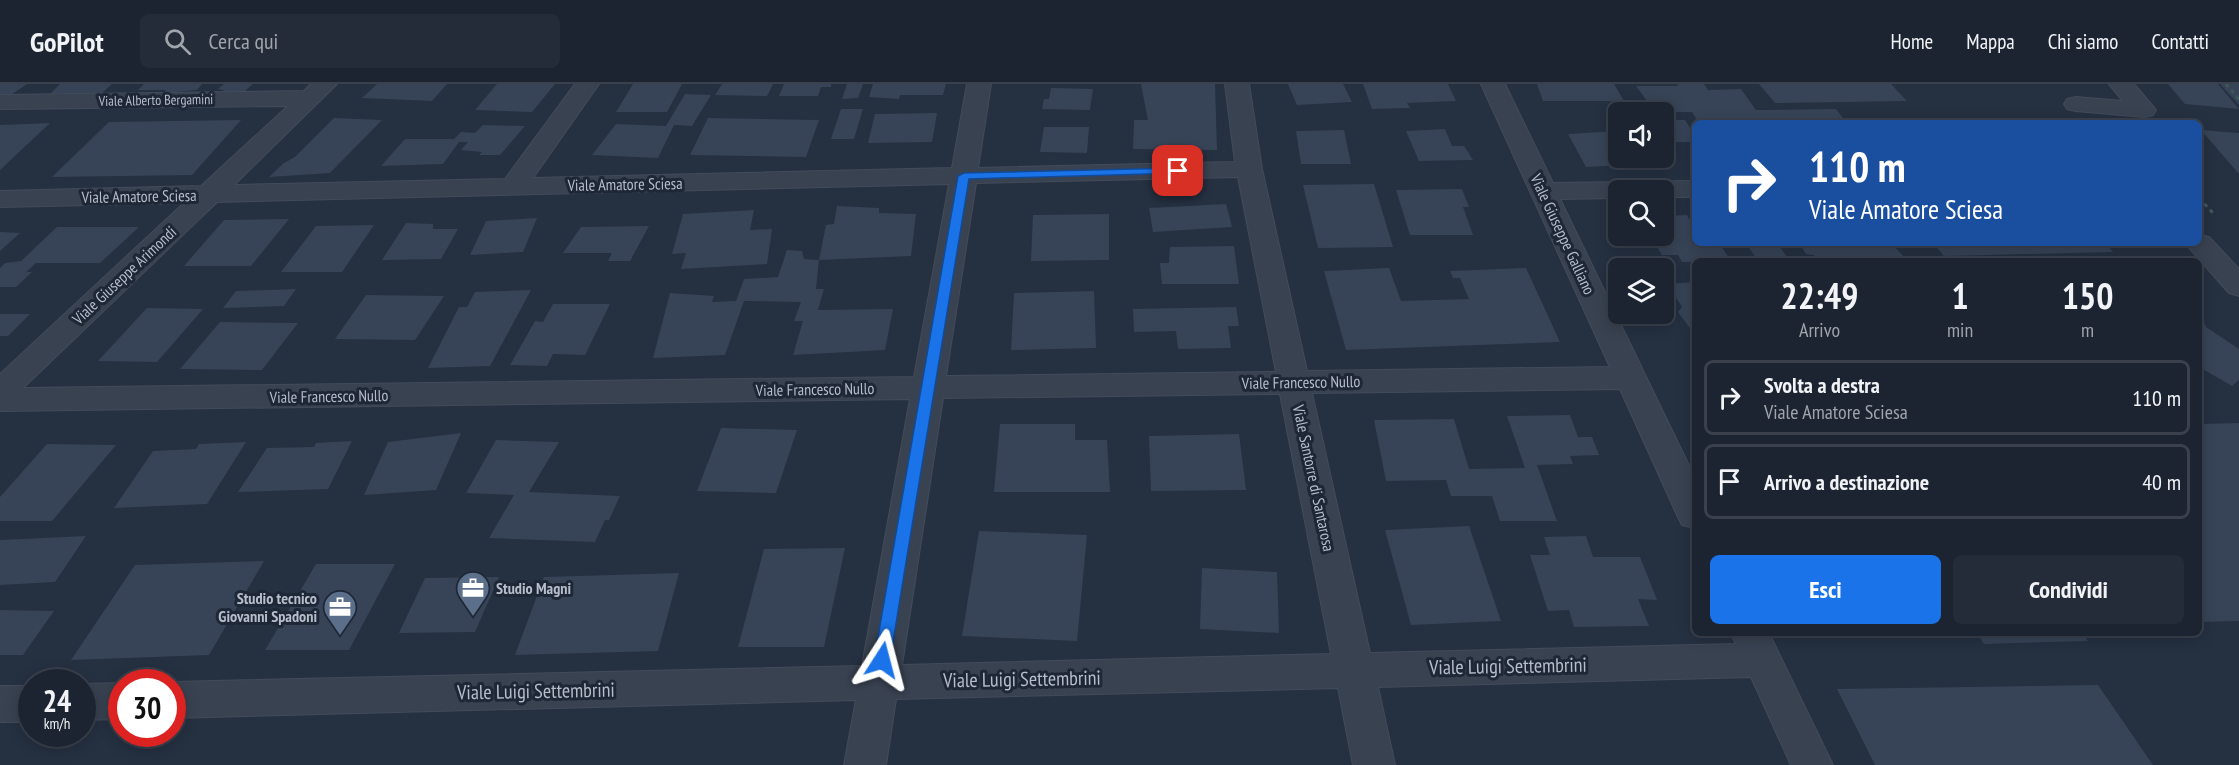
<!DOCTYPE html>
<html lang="it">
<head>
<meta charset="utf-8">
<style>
	body { margin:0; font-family:"PT Sans Narrow",sans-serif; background:#252c39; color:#f1f3f6; height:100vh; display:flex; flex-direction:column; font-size:22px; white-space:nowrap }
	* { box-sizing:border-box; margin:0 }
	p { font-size:20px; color:#a0a4ab }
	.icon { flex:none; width:33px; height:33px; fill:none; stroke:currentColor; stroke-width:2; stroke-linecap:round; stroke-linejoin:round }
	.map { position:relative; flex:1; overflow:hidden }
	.drawer { position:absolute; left:1692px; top:174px; width:510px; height:378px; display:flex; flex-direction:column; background:#1c2431; border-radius:9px; box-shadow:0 3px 15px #0003,0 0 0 2px #3a414d }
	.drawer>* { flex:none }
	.guide { position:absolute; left:1692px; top:36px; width:510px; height:126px; border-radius:9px; box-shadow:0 3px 15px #0003,0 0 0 2px #3a414d; background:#1a4fa0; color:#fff; overflow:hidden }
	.buttons { position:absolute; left:1608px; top:18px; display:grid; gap:12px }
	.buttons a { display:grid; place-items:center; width:66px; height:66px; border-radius:9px; background:#1c2431; box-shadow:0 3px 15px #0003,0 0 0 2px #3a414d; font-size:30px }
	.speed { position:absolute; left:18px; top:585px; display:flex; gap:12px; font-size:30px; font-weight:700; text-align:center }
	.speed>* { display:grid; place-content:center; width:78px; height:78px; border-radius:50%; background:#1c2431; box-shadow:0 3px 15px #0003,0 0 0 2px #3a414d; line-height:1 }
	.speed small { font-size:15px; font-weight:400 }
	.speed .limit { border:9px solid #d22; background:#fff; color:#111 }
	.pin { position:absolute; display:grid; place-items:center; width:51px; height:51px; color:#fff; margin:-26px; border-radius:12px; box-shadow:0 3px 9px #0006 }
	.me { position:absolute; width:66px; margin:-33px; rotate:9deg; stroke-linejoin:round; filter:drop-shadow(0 0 4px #0008) }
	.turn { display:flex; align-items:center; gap:21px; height:126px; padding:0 18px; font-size:27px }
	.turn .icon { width:78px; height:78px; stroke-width:2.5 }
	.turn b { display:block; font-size:42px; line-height:51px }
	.eta { display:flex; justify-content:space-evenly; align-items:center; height:102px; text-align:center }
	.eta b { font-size:36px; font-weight:700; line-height:42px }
	.cta { display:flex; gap:12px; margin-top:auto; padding:12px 18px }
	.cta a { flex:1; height:69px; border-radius:9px; background:#1a73e8; color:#fff; font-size:24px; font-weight:700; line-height:69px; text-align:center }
	.cta a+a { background:#252c39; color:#f1f3f6 }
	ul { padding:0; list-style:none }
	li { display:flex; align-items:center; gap:18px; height:75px; margin:0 12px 9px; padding:0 6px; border:3px solid #3a414d; border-radius:9px }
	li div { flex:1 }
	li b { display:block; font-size:22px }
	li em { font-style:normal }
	header { display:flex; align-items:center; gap:36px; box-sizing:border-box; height:84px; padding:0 30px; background:#1c2431; border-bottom:2px solid #3a414d }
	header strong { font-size:28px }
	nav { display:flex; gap:33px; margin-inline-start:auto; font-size:21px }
	.search { width:420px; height:54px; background:#252c39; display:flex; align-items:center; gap:15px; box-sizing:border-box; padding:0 21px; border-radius:9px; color:#a0a4ab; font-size:22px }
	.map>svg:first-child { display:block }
	.building { fill:#374457 }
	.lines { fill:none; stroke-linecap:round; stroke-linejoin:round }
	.minor-casing { stroke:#434b5a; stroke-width:2 }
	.path { stroke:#40575a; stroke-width:3; stroke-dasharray:4 4; stroke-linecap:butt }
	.minor { fill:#394251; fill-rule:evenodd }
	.route { fill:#1a73e8; stroke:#114b97; stroke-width:1.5 }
	.labels { text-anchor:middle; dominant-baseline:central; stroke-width:6; stroke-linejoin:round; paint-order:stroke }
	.far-street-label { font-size:14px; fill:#b6bdcb; stroke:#1e2736 }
	.street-label { font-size:16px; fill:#b6bdcb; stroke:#1e2736 }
	.poi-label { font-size:16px; font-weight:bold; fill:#b6bdcb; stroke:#1e2736; text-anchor:start }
	.near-street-label { font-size:20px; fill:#b6bdcb; stroke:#1e2736 }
</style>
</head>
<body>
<header>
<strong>GoPilot</strong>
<div class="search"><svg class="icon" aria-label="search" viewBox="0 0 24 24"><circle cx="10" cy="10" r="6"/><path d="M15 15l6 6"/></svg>Cerca qui</div>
<nav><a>Home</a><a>Mappa</a><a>Chi siamo</a><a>Contatti</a></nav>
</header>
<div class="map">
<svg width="2239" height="681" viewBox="0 0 2239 681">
	<rect width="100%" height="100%" fill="#253041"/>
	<g class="building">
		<polygon points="0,0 27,0 6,14 0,14"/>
		<polygon points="60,0 112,0 102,9 58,13 63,9 50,10"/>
		<polygon points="144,0 202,0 197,6 164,9 166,6 138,6"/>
		<polygon points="224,0 253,0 240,11 219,10 224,6 218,5"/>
		<polygon points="377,0 447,0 432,17 362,14"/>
		<polygon points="497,0 555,0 532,28 475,26"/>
		<polygon points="633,0 682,0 667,28 616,28"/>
		<polygon points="722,0 773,0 767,12 715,11"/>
		<polygon points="784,0 831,0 831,3 821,3 818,12 779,12"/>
		<polygon points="847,0 863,0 858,14 842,15"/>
		<polygon points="873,0 946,0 943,11 900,11 899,15 869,13"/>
		<polygon points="1141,0 1215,0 1217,66 1133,65 1134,36 1148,36"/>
		<polygon points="1288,0 1343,0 1352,18 1297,21"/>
		<polygon points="1363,0 1448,0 1456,17 1407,19 1410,24 1372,25"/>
		<polygon points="1537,0 1614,0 1624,17 1543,17"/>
		<polygon points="1677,0 1704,0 1708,6 1741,5 1756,26 1836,25 1846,38 1699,39 1692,28 1655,28 1636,2 1678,2"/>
		<polygon points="1759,0 1891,0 1907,17 1775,19"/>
		<polygon points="2168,0 2218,0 2239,25 2185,20"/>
		<polygon points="2220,0 2239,0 2239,21"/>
		<polygon points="1051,4 1093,5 1090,26 1042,25 1044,15 1049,15"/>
		<polygon points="685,10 711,11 692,42 674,41 658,74 592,71 616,40 666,42"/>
		<polygon points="841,25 863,25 854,55 831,55"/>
		<polygon points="937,29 932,58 868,59 875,30"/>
		<polygon points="334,34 382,36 330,89 269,93 284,79 295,73"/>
		<polygon points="708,34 819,36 806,73 690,71"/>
		<polygon points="241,36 192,91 52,93 109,38"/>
		<polygon points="1664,36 1685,36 1695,52 1695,58 1664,58"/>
		<polygon points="50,39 0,86 0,41"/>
		<polygon points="483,41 525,42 500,71 479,71 482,68 461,66 468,58 459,58 443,80 381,82 405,55 454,55 461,48 475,49"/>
		<polygon points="1044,43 1089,43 1087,69 1040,68"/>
		<polygon points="1445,45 1452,62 1464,62 1473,76 1419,77 1406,47"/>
		<polygon points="1344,46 1351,80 1301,80 1296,47"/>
		<polygon points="2201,46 2239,49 2239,90"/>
		<polygon points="1618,47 1618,74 1638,74 1641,80 1586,83 1568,50"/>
		<polygon points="1374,100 1393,163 1318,164 1303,101"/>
		<polygon points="1462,105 1469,123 1463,123 1473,151 1410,151 1396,106"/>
		<polygon points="1226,120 1232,143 1153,148 1149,124"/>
		<polygon points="837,122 879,124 879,129 916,130 911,172 819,176 826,141 834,140"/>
		<polygon points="754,126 750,146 772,145 767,180 681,185 686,169 672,170 683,130"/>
		<polygon points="1109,130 1109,176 1031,177 1033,131"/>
		<polygon points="1687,131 1695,144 1695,159 1719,159 1731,177 1682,178 1678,171 1662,171 1652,154 1638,154 1636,152 1664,152 1664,132"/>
		<polygon points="537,134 523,168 470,171 486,137"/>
		<polygon points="289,135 251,182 184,182 224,136"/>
		<polygon points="406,139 433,140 433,145 458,145 441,175 382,176"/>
		<polygon points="374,141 342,188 281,188 316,142"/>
		<polygon points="649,142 630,177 608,177 612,169 563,169 581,143"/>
		<polygon points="57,143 139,143 100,179 36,179 26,188 32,188 16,203 0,203 0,184 5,179 21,177"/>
		<polygon points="0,148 20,149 0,167"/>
		<polygon points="1746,159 1777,159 1790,177 1758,177"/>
		<polygon points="1799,159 1891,159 1906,175 1818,177 1814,171 1806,170"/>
		<polygon points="1933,159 2105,159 2113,168 1944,172"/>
		<polygon points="1234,162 1239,200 1162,200 1160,179 1169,179 1170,163"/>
		<polygon points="787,166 802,167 804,175 819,176 816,205 824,205 818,226 893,225 885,266 793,271 803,237 794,237 801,218 744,217 725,271 653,274 670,209 714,212 712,218 736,217 744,195 778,193"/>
		<polygon points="1389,184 1401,217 1469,215 1460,194 1453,194 1450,187 1526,184 1560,258 1346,266 1324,187"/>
		<polygon points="1695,198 1695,251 1678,228 1682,223 1667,200"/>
		<polygon points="296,205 284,222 223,224 236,207"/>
		<polygon points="531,206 490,282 428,284 459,223 467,223 475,208"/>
		<polygon points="1094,207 1096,264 1011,266 1014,209"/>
		<polygon points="366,211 444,212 415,256 335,255"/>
		<polygon points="553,220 610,220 585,271 553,270 547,282 510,281 535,237 543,238"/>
		<polygon points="1236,223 1239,242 1228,242 1231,264 1178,265 1176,247 1134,248 1133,225"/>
		<polygon points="147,224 203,225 157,278 98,277"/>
		<polygon points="2199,226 2206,243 2239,265 2239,296 2232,302 2199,283"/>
		<polygon points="0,230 30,230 8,252 0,252"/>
		<polygon points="220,238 298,239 262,286 180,285"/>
		<polygon points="1570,331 1578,353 1592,353 1599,371 1570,372 1573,380 1537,381 1557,437 1500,437 1492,412 1451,412 1446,396 1386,397 1374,336 1454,335 1469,385 1525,384 1507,332"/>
		<polygon points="2239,339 2239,537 2199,538 2199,340"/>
		<polygon points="1000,340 1075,340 1075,356 1107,356 1110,408 994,408"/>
		<polygon points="721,344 797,346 776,409 697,407"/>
		<polygon points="461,349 436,406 364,411 388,358"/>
		<polygon points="1239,350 1246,406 1151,407 1149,352"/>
		<polygon points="496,356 559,358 529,408 620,412 609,436 605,436 595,458 489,454 514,411 466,409"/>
		<polygon points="352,357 328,405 238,408 267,364 314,363 316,359"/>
		<polygon points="246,358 207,420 114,424 153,367 196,365 199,360"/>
		<polygon points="47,360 116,361 52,437 0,437 0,413"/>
		<polygon points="1469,442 1501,537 1411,541 1385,446"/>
		<polygon points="979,447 1087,451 1077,557 962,552"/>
		<polygon points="86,452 55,498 0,501 0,456"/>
		<polygon points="1586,452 1593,473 1640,473 1657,516 1638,515 1649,542 1574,543 1569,526 1548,527 1530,471 1550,471 1544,453"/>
		<polygon points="845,464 824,563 738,563 764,465"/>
		<polygon points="264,477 209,571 71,576 135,481"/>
		<polygon points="316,480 395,480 349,566 265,566"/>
		<polygon points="1202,484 1277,488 1279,549 1200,545"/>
		<polygon points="679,489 658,567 515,571 544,493"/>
		<polygon points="499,493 475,548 399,549 425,494"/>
		<polygon points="0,526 54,527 23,571 0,571"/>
		<polygon points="1977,549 2082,549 2088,557 1984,560"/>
		<polygon points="2098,601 2153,681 1875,681 1837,605"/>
	</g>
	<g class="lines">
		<defs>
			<g id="minor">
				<path d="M 311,0 L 337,0 L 234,101 L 505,95 L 575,0 L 599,0 L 533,94 L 952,84 L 967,0 L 991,0 L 978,84 L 1235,78 L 1225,0 L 1249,0 L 1262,85 L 1307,287 L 1610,283 L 1481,0 L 1505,0 L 1553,99 L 1695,97 L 1695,113 L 1664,113 L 1664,106 L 1618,106 L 1618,114 L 1560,115 L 1695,394 L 1695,444 L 1682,441 L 1677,431 L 1620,305 L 1312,309 L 1370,569 L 1736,560 L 1731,549 L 1769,549 L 1833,681 L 1791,681 L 1751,593 L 1378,603 L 1395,681 L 1353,681 L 1338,604 L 896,615 L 886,681 L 844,681 L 856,616 L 172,634 L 172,598 L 862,582 L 910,315 L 0,327 L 0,290 L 184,119 L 0,123 L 0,107 L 201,102 L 288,22 L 0,25 L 0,11 L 304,7 ZM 1238,93 L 1276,288 L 946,292 L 976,99 ZM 949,100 L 914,293 L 23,304 L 217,118 ZM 1280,310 L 1331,570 L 902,581 L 943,314 Z"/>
				<polygon points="2109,0 2134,0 2156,26 2153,31 2144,33 2076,27 2067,25 2064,20 2067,15 2076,13 2123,17"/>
				<polygon points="2199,151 2209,153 2239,185 2239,212 2229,209 2185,159 2199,159"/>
				<polygon points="122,599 122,635 82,636 82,600"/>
				<rect x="0" y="602" width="32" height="36"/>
			</g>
		</defs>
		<use href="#minor" class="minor-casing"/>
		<g class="path">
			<polyline points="2226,0 2239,15"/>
			<polyline points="2199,114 2213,129"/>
		</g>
		<use href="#minor" class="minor"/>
	</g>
	<polygon class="route" points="1178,84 1183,87 1182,89 969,95 890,576 888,581 882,583 877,581 874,576 958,92 964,89"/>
	<defs>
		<symbol id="office-pin" viewBox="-11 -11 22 30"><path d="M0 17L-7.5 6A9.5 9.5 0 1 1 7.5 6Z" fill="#5c6f8a" stroke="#1e2736"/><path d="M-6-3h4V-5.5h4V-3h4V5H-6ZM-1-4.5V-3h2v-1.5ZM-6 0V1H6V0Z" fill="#fff"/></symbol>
	</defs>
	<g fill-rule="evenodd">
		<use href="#office-pin" x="454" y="485" width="38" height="52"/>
		<use href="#office-pin" x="321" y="504" width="38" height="52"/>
	</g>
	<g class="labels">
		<g class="far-street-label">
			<text transform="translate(156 16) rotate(-1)">Viale Alberto Bergamini</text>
		</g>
		<g class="street-label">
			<text transform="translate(625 100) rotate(-1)">Viale Amatore Sciesa</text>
			<text transform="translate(139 112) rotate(-1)">Viale Amatore Sciesa</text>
			<text transform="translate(1563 150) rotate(65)">Viale Giuseppe Galliano</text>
			<text transform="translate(124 191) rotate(-43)">Viale Giuseppe Arimondi</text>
			<text transform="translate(1301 298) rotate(-1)">Viale Francesco Nullo</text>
			<text transform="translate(815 305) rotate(-1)">Viale Francesco Nullo</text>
			<text transform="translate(329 312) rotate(-1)">Viale Francesco Nullo</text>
			<text transform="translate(1314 394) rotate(78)">Viale Santorre di Santarosa</text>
		</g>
		<g class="poi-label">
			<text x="496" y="504">Studio Magni</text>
			<text x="317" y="514" text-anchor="end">Studio tecnico<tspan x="317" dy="18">Giovanni Spadoni</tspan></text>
		</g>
		<g class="near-street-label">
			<text transform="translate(1508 582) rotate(-1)">Viale Luigi Settembrini</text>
			<text transform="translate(1022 595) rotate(-1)">Viale Luigi Settembrini</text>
			<text transform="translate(536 607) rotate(-1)">Viale Luigi Settembrini</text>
		</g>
	</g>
</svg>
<div class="buttons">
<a><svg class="icon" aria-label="sound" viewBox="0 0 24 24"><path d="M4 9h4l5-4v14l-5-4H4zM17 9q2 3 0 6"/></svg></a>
<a><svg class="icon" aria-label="search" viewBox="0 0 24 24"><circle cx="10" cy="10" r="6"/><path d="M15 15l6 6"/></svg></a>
<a><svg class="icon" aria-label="layers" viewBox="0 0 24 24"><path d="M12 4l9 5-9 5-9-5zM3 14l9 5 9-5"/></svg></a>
</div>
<div class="speed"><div>24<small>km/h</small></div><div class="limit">30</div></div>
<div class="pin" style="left:1178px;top:87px;background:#d93025"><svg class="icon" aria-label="arrive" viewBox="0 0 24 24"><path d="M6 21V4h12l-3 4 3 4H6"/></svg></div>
<svg class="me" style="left:882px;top:576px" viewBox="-20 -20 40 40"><path d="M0-17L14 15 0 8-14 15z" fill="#1a73e8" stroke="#fff" stroke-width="4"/></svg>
<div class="guide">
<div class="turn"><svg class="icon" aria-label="right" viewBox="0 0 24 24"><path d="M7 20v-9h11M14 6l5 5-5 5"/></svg><div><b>110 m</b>Viale Amatore Sciesa</div></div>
</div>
<section class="drawer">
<div class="eta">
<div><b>22:49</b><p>Arrivo</p></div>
<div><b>1</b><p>min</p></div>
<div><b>150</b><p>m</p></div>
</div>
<ul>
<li><svg class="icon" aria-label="right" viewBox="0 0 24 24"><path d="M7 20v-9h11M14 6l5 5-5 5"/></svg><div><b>Svolta a destra</b><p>Viale Amatore Sciesa</p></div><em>110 m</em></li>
<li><svg class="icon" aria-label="arrive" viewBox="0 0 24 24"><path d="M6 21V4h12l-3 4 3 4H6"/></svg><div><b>Arrivo a destinazione</b></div><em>40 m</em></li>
</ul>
<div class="cta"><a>Esci</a><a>Condividi</a></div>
</section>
</div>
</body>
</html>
